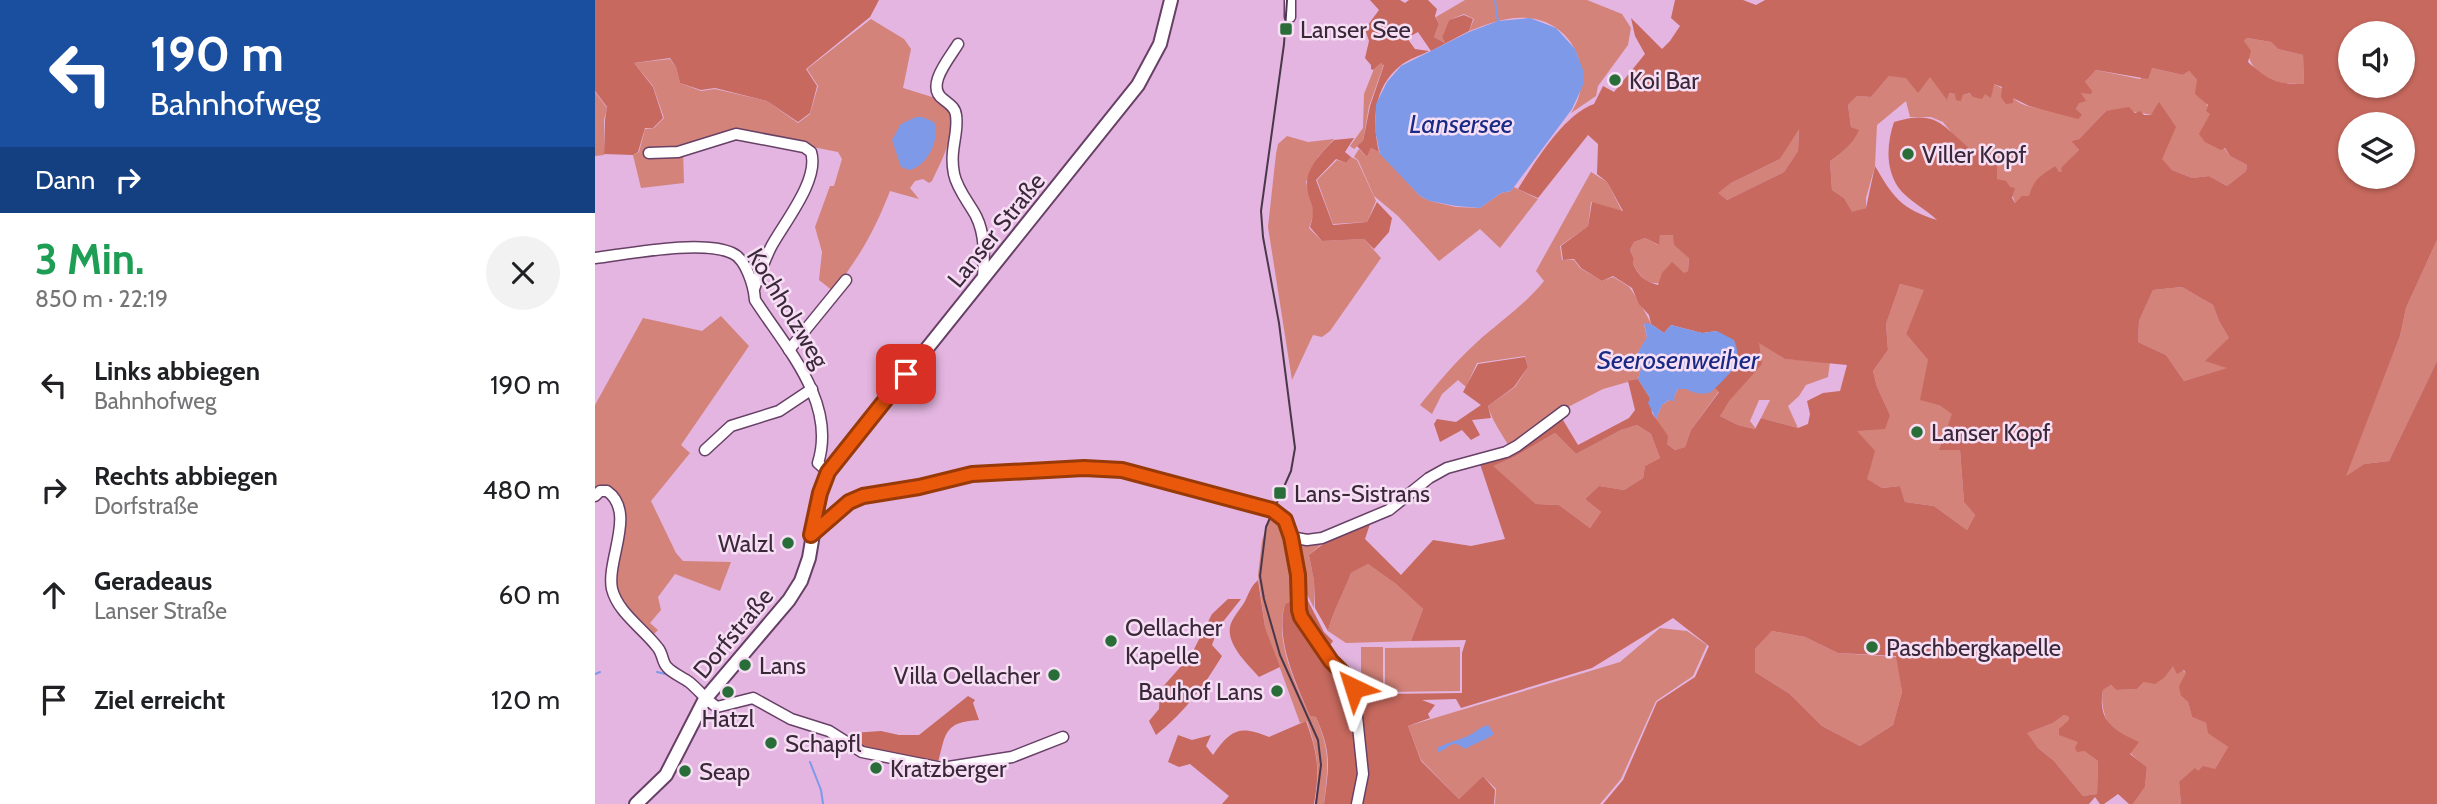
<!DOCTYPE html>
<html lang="de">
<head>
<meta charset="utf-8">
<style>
	body { margin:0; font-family:Cabin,sans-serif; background:#f2f2f2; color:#202124; height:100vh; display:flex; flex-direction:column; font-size:26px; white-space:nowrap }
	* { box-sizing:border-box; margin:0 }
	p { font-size:23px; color:#757577 }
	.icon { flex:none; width:38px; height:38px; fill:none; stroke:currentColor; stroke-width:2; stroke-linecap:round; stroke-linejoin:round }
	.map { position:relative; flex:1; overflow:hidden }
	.drawer { display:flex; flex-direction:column; background:#fff; width:595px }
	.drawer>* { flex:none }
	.hud { background:#1a4fa0; color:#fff; overflow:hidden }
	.buttons { position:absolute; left:1743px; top:21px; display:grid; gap:14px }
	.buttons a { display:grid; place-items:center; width:77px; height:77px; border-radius:50%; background:#fff; box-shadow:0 2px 5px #0004; font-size:35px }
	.pin { position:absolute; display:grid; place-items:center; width:60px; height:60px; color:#fff; margin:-30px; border-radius:14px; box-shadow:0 4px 10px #0006 }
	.me { position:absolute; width:77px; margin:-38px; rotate:319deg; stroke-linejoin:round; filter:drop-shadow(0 0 5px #0008) }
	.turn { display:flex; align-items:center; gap:24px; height:147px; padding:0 35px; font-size:32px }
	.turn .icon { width:91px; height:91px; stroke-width:2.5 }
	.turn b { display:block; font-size:49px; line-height:60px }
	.then { display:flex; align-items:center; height:66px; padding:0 35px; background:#0003; gap:14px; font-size:26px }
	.round { display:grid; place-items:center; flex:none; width:74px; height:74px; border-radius:37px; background:#f2f2f2 }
	.head { display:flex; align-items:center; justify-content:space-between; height:119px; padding:0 35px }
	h1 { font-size:42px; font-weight:700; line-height:52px; color:#1e9e55 }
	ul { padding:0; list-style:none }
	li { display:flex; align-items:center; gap:21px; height:105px; padding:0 35px }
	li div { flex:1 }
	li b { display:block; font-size:26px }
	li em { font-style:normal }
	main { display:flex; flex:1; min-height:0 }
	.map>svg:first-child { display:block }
	.green { fill:#d38379 }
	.forest { fill:#c7695e; fill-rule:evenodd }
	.water { fill:#7d99e8 }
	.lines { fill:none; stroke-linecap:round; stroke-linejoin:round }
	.stream { stroke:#7d99e8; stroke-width:2 }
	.minor-casing { stroke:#674066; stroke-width:13 }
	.major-casing { stroke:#674066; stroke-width:16 }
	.minor { stroke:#fff; stroke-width:10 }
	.major { stroke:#fff; stroke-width:12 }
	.tram { stroke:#4b374a; stroke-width:2 }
	.route-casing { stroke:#983908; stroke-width:18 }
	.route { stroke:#ea580c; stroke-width:12 }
	.poi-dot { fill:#296d38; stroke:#f6def4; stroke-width:2.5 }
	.labels { text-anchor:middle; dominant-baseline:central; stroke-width:5; stroke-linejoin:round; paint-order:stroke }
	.poi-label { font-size:24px; fill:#3a2839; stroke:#f6def4; text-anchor:start }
	.street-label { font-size:24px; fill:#3a2839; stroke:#f6def4 }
	.water-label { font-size:26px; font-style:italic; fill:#192a84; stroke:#f6def4 }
</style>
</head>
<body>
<main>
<section class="drawer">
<div class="hud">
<div class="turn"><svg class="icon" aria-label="left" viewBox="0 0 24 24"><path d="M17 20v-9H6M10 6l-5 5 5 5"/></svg><div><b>190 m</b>Bahnhofweg</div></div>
<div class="then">Dann<svg class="icon" aria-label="right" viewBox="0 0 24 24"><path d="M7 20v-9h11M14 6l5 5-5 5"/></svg></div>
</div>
<div class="head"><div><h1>3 Min.</h1><p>850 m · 22:19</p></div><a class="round"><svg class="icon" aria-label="close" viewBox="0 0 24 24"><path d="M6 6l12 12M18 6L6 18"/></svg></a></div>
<ul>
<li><svg class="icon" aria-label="left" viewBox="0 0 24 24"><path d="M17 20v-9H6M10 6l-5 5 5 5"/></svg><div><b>Links abbiegen</b><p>Bahnhofweg</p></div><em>190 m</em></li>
<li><svg class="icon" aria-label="right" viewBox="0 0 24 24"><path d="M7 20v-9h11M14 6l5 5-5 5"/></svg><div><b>Rechts abbiegen</b><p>Dorfstraße</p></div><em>480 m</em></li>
<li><svg class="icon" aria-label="ahead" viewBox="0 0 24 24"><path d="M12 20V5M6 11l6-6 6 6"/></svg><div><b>Geradeaus</b><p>Lanser Straße</p></div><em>60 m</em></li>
<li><svg class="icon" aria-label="arrive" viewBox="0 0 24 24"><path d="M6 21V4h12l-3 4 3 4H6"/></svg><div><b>Ziel erreicht</b></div><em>120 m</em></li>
</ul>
</section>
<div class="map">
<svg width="1842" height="804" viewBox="0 0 1842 804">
	<rect width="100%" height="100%" fill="#e3b5e0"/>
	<g class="green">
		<path d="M 870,0 L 992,0 L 1027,14 L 1036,28 L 1033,45 L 1003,86 L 1001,96 L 976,113 C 1001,75 980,22 933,18 C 912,16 893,24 874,31 L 879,19 L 869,14 L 854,20 L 847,37 L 850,43 L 839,37 L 844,24 L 841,17 Z"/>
		<path d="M 276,19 L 309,39 L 316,49 L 308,88 L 337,97 L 355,109 C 362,132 347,160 337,181 L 334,183 L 328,179 L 320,181 L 315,188 L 324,199 L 295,191 C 279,232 265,256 238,291 L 224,280 L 227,252 L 220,227 L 235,186 L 239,186 L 247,159 L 243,152 L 146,133 L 88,149 L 89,183 L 46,188 L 38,155 L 44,152 L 50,129 L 59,128 L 69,118 L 58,86 L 39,63 L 75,59 L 81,67 L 85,83 L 106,91 L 120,89 L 172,101 L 203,123 L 215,114 L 223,86 L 212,69 Z"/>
		<path d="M 1652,38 L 1676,42 L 1683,49 L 1708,55 L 1709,84 C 1673,84 1657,78 1649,41 Z"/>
		<polygon points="786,63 789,64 774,106 768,141 759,149 755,146 768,128 769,94 779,69"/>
		<path d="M 1557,68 L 1588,75 L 1594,71 L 1602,80 L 1629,148 L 1635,156 L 1652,165 L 1651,171 L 1632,186 L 1614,176 L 1597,178 L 1577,170 L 1567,160 L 1563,106 L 1557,115 L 1530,110 L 1511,111 L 1484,139 L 1476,141 L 1484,150 L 1467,168 L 1468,171 L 1464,172 L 1461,166 L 1434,196 L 1420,203 L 1415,188 L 1402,179 L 1378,151 L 1360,137 L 1348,122 L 1336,117 L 1315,117 L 1311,101 L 1282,125 L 1280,166 L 1271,198 L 1271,208 L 1257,213 L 1249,198 L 1237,190 L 1235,161 C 1247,153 1258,144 1263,130 L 1256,127 L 1253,105 L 1262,96 L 1276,97 L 1294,76 L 1335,76 L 1352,99 L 1353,93 L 1360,94 L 1366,100 L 1368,95 L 1376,93 L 1390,94 L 1399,84 C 1409,88 1415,97 1425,103 C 1441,111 1463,109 1481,110 L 1490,82 L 1501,70 L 1545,79 Z"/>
		<polygon points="0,92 12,108 9,120 9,155 0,156"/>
		<polygon points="1204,127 1203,151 1189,172 1132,200 1122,193 1136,183 1185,159"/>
		<polygon points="692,136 713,142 739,139 723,157 711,182 719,213 714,228 727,241 769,239 786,258 735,331 727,337 718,335 697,380 673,227 681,154 683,144"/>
		<polygon points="776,148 784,152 825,196 835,201 861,207 885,208 906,193 916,191 919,187 943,199 905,248 885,229 844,261 803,216 779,196 763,160 759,157 764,149 772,157"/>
		<polygon points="756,157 762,160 781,201 772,222 738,224 722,180 742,160 751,163"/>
		<path d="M 996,172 L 1012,182 L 1027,211 L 996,202 L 993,226 L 965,246 L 967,260 L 979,260 L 985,268 L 1007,281 L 1018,277 C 1023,280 1029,283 1034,287 C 1038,291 1054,318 1056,324 L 1049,324 L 1052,338 L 1042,354 L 1046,369 L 1043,379 L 1008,389 L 971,408 L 915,448 C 907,434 897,421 893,406 L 920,387 L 933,367 L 930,356 L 882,363 L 871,387 L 863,380 L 847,394 L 837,414 L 825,405 C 842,384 860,362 880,344 C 904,322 929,306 949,281 L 941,271 Z"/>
		<path d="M 1065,235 L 1079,235 L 1079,245 L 1094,257 L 1093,271 C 1068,284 1054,293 1038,264 L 1039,259 L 1035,250 L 1039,242 L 1050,238 L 1063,245 Z"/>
		<polygon points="1842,240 1842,361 1794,461 1769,464 1750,477 1805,336 1811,308"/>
		<polygon points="1305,284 1330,290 1311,334 1333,360 1344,405 1358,414 1345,449 1365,450 1369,502 1380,515 1372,530 1339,506 1310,502 1305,486 1287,488 1271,479 1261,431 1295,415 1282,387 1278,371 1293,350 1291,324"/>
		<polygon points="1587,287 1618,305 1624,321 1634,338 1633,368 1589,381 1571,355 1543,342 1544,321 1558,290"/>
		<polygon points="126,316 154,346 86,445 95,453 56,501 81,553 88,561 136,562 125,591 80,574 63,597 66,610 55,623 63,630 57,636 36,613 21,591 20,569 28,530 17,490 0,493 0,405 48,318 107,331"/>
		<polygon points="1163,342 1190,359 1235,362 1233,377 1211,385 1204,396 1193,406 1203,428 1166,418 1175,400 1164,400 1155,421 1161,429 1143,425 1125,416 1127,409 1124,403 1142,385"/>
		<polygon points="1119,387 1124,391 1096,430 1090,447 1080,450 1072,444 1061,419 1067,405 1079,397 1083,389"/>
		<polygon points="1042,425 1056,434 1065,458 1050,466 1048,478 1029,490 1004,486 990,499 1006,512 995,528 964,505 941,504 897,466 919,457 960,433 981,454 1026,430"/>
		<path d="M 675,513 L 686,519 L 694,541 L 737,535 L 714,555 L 719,581 L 719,608 L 712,594 L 690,604 C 679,640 700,683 715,716 L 721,717 C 736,754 733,765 729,804 L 720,804 C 725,770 723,754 712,721 L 705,723 L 670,627 L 663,575 L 667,541 Z"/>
		<path d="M 773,564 L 801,584 L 828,609 L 816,641 L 751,643 L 733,631 C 738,610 749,593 756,573 Z"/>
		<polygon points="1065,628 1092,631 1112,645 1098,676 1061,701 1026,779 1005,804 900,804 901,789 888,776 864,799 826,760 813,726 1025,662"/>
		<polygon points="1177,631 1210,637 1243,653 1302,657 1307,692 1298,725 1265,746 1227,726 1195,694 1160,672 1160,649"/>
		<polygon points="766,647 788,647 788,690 766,688"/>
		<polygon points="865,647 865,691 790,692 790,648"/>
		<path d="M 1578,665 L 1592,673 L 1586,696 L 1593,702 L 1597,717 L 1611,723 L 1614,733 L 1633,747 L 1620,769 L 1603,771 L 1584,782 L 1586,804 L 1538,804 L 1550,787 L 1552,767 C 1529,750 1502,720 1508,690 L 1516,685 L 1521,690 L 1542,689 L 1549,682 L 1570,677 Z"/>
		<polygon points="1469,715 1474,717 1489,751 1503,761 1502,794 1488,796 1459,761 1443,748 1431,733 1458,723"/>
	</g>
	<g class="forest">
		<polygon points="0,0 284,0 275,17 211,69 222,86 215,113 203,122 172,101 120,88 106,90 85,83 81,67 75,58 39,63 58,87 68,118 58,128 50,128 43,152 38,155 9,154 10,120 12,107 0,91"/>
		<path d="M 775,0 L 805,0 L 810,3 L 814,0 L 833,0 L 842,9 L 840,16 L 844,24 L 839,37 L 850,43 L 847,37 L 854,20 L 869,15 L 878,19 L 874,31 L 836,51 L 823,32 L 812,38 L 820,49 L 834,51 C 825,56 813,59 805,66 C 778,88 777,121 784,152 L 776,148 L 772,157 L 762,146 L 768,141 L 775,106 L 789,65 L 786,63 L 778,70 L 776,69 L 776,65 L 770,58 L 774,41 L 770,29 L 784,10 Z"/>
		<path d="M 1080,0 L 1148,0 L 1161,5 L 1170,0 L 1842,0 L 1842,240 L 1811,308 L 1805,336 L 1751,476 L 1769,464 L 1794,461 L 1842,361 L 1842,804 L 1586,804 L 1584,782 L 1600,768 L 1603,771 L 1608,766 L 1620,769 L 1633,747 L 1613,733 L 1611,723 L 1597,717 L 1593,702 L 1586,696 L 1584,686 L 1591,673 L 1589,670 L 1582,674 L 1578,666 L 1570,677 L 1560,684 L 1549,682 L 1542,689 L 1521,690 L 1516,685 L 1508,690 C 1502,721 1519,731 1544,742 L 1535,754 L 1552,767 L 1550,787 L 1538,804 L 1534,804 L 1523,794 L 1509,804 L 1505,804 L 1500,797 L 1494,804 L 1008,804 L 1028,780 L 1062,702 L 1100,677 L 1114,646 L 1078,618 L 997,668 L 866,708 L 861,699 L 827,700 L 840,705 L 833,714 L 835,718 L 813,726 L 826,761 L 864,799 L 888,776 L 900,790 L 899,804 L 729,804 C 734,765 737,754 721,717 L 715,716 C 701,683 680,640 690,604 L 707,596 L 711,597 L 729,632 L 738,641 L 733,648 L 726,650 L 763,691 L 788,700 L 789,694 L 867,693 L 867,653 L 871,640 L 816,641 L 828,609 L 801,584 L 773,564 L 756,573 C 749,593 738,610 733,631 L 720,608 L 719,581 L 714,555 L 738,536 L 776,521 L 770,539 L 806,575 L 838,540 L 876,546 L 910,539 L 884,461 L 917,453 L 965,415 L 983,445 L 1034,418 L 1040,410 L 1033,381 L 1043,379 L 1055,398 L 1057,413 L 1073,436 L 1072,444 L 1080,450 L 1090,447 L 1096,430 L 1124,392 L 1119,387 L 1139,369 L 1122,331 L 1107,333 L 1076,325 L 1069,333 L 1056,324 L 1054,315 L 1044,304 L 1037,288 L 1018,276 L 1007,281 L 986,268 L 979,259 L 968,260 L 966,246 L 993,226 L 997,202 L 1028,211 L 1012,182 L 1002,174 L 1003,144 L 993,135 L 943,198 L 923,189 C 940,162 969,114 999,104 L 1008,86 L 1019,92 L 1050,54 L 1040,36 L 1036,18 L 1067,49 L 1075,41 L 1085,26 L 1076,18 ZM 1755,33 L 1808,33 L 1808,86 L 1755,86 ZM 1652,38 L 1676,42 L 1683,49 L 1708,55 L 1709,84 C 1681,84 1674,81 1653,62 L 1656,51 L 1649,41 ZM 1557,68 L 1588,75 L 1594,71 L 1602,80 L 1600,94 L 1613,105 L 1611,111 L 1615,114 L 1604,134 L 1610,142 L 1626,150 L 1630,148 L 1635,156 L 1652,165 L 1651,171 L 1632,186 L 1614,176 L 1597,178 L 1577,170 L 1567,159 L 1581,127 L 1564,102 L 1556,115 L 1549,115 L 1545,111 L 1540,113 L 1534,107 L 1511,111 L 1484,139 L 1476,141 L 1484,150 L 1466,168 L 1467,171 L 1464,172 L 1461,166 C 1447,174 1438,180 1434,196 L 1427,196 L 1420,203 L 1417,198 L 1420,188 L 1415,187 L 1411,181 L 1402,179 L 1402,167 L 1394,149 L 1378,151 C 1346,126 1344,109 1299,122 C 1292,143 1290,167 1303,187 C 1312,200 1331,209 1342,220 C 1306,209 1298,197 1280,166 L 1271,208 L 1257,212 L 1249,198 L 1237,190 L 1235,161 C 1247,153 1258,144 1264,130 L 1256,127 L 1253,105 L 1262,96 L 1276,97 L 1294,76 L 1311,78 L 1323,93 L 1335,77 L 1352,100 L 1354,93 L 1360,94 L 1361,100 L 1366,101 L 1368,95 L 1375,93 L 1378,97 L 1387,99 L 1390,94 L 1396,98 L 1399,84 L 1407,87 L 1406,97 L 1411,104 L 1418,103 L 1418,98 L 1434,106 L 1483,119 L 1487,115 L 1481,109 L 1484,103 L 1491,101 L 1486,93 L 1496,94 L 1497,91 L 1490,82 L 1501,70 L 1553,79 ZM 1755,124 L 1808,124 L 1808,177 L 1755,177 ZM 1204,129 L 1203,151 L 1189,172 L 1132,200 L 1123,193 L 1136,183 L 1185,159 ZM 1065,235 L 1078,235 L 1079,245 L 1094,258 L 1093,271 L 1089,273 L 1077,262 L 1067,273 L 1063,285 C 1049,281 1044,276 1038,264 L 1039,259 L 1035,250 L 1039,242 L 1050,238 L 1064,245 ZM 1305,284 L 1329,290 L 1311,334 L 1333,360 L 1325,400 L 1344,405 L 1357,414 L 1344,450 L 1365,450 L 1369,502 L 1380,515 L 1372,530 L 1339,506 L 1310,502 L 1305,486 L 1287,488 L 1272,479 L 1280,451 L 1262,431 L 1290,429 L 1295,415 L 1282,387 L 1278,371 L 1293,350 L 1291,324 ZM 1587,287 L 1618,305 L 1624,321 L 1634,338 L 1610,361 L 1632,368 L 1589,381 L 1571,355 L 1543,342 L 1544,321 L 1558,290 ZM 1164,343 L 1190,359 L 1252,365 L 1245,391 L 1228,393 L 1212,401 L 1215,414 L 1213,424 L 1203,428 L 1166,418 L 1160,429 L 1143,425 L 1125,416 L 1134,401 L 1167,364 ZM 1042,425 L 1056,434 L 1065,458 L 1050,466 L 1048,478 L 1029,490 L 1004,486 L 990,499 L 1006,512 L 995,528 L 964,505 L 941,504 L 898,466 L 919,457 L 960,433 L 981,454 L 1026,430 ZM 1177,631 L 1210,637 L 1243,653 L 1301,656 L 1307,692 L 1298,725 L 1265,746 L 1227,726 L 1195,694 L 1160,672 L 1160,649 ZM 1469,715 L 1474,717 L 1474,720 L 1464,729 L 1464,735 L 1483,742 L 1480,748 L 1482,752 L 1489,751 L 1503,761 L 1502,794 L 1488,796 L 1459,761 L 1443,748 L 1432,733 L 1458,723 Z"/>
		<path d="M 759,138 L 750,152 L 756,157 L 751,163 L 741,159 L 721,180 L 738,225 L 772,222 L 782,202 L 797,218 L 794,232 L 779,249 L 769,239 L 727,241 L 715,227 C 723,204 712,203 712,183 C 712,167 729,150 739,140 Z"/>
		<polygon points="930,357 933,367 919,387 893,406 896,418 877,420 885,435 876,440 867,430 845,442 839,424 842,419 861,422 886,405 868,392 883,364"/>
		<path d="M 663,580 L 670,627 L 685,667 L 664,677 C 652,663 627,641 637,621 C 640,615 645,609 649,603 C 654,594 655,587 663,580 Z"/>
		<path d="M 633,599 L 646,599 L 623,628 L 617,645 L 627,656 C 609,686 589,713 561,735 L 554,721 L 564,709 L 565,690 L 596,655 L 617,614 Z"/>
		<path d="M 373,696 L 380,700 L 378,703 L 384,720 C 347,722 351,735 342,766 L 271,751 L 256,742 L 257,733 L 286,731 L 304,735 L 324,735 Z"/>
		<path d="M 711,721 C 723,754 725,770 719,804 L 627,804 L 634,796 L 595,764 L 584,767 L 573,762 L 583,735 L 597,740 L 616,735 L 611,746 L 618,755 C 636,729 645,725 674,737 Z"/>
	</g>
	<g class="water">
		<polygon points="935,18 961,28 980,49 988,70 988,85 977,109 916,191 906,193 885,208 861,206 835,201 825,196 785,154 780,130 781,104 792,82 806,66 874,32 903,21"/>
		<path d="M 321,117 L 327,117 L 339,122 C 346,138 332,167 314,170 L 306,167 L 297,140 L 306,124 Z"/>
		<path d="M 1049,323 L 1056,324 L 1069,333 L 1076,325 L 1107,333 L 1122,331 L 1139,340 C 1143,350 1144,357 1140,367 C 1138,370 1121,388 1117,391 C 1112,396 1096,393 1092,389 L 1083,389 L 1079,397 L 1080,401 L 1074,400 L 1067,405 L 1061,419 L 1053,403 L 1055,398 L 1043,379 L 1046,369 L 1042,354 L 1052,337 Z"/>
		<path d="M 893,725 L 899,734 C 893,739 878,744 870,749 C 855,738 857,748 843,752 L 842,748 C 853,742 868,739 877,734 C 882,730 886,727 893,725 Z"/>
	</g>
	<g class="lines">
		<g class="stream">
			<polyline points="900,0 903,21"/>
			<polyline points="62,672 75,675"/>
			<polyline points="0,674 5,672"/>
			<polyline points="215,762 226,790 228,804"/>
		</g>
		<defs>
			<g id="minor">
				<polyline points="695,17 695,0"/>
				<path d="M 363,44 C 354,59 330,86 348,99 C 354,104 360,107 361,115 C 364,133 354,150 359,174 C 362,189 374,203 381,216 C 391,236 389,258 388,279"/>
				<path d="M 54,153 L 83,152 L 141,134 L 209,147 L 216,152 C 225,180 188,224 176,247 C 169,261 164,275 159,289"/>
				<path d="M 0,258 C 33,254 107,239 137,253 C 151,259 159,286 160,300 C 191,348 242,402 223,463 L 233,472"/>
				<polyline points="194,350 251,280"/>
				<polyline points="110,450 136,426 184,411 217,389"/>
				<path d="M 0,496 L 5,491 L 12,491 C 42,512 11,560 17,589 C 23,613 49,629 63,648 C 68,654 67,662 72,667 C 77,673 87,677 94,682 C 104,690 111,700 122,707 L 158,698 L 196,719 L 234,731 L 267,752 L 347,768 L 417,757 L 468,737"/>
				<polyline points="217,535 254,501 268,496 318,488 377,474 489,468 513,468 547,475 680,512 690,520 696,537 703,575 703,607 706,617 736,661 754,679 759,688 768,774 762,804"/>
				<polyline points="696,537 712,540 727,538 794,510 834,478 852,468 911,452 922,446 969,411"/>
			</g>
			<polyline id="major" points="41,804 71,775 110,699 194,600 206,581 214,558 225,493 233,472 543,85 565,44 576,0"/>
		</defs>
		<use href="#minor" class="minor-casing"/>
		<use href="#major" class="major-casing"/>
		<use href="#minor" class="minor"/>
		<use href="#major" class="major"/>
		<polyline class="tram" points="692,0 689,44 666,211 668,237 684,323 700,448 696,471 671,527 665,576 669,599 685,655 723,740 726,765 721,804"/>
	</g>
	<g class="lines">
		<defs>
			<polyline id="route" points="311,374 233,472 225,493 216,535 254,502 268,496 324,487 377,474 489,468 527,470 677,510 690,520 696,537 703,575 704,610 706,617 736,661 754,679 759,688"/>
		</defs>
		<use href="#route" class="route-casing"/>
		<use href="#route" class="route"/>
	</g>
	<g class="poi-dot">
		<rect x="684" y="22" width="14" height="14" rx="3.5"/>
		<circle cx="1020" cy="80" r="7"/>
		<circle cx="1313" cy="154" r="7"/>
		<circle cx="1322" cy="432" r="7"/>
		<rect x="678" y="486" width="14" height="14" rx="3.5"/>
		<circle cx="193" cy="543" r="7"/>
		<circle cx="516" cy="641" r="7"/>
		<circle cx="1277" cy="647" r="7"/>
		<circle cx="150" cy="665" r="7"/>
		<circle cx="459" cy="675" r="7"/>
		<circle cx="682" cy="691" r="7"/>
		<circle cx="133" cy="692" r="7"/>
		<circle cx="176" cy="743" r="7"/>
		<circle cx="281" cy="768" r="7"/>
		<circle cx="90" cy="771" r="7"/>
	</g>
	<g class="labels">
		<g class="poi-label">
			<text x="705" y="29">Lanser See</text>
			<text x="1034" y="80">Koi Bar</text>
			<text x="1327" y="154">Viller Kopf</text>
			<text x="1336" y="432">Lanser Kopf</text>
			<text x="699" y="493">Lans-Sistrans</text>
			<text x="179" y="543" text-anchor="end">Walzl</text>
			<text x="530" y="627">Oellacher<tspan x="530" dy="28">Kapelle</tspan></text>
			<text x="1291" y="647">Paschbergkapelle</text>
			<text x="164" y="665">Lans</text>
			<text x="445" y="675" text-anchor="end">Villa Oellacher</text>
			<text x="668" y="691" text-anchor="end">Bauhof Lans</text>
			<text x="133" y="718" text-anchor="middle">Hatzl</text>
			<text x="190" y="743">Schapfl</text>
			<text x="295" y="768">Kratzberger</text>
			<text x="104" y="771">Seap</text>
		</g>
		<g class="street-label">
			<text transform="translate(401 230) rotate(-51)">Lanser Straße</text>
			<text transform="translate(193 308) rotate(59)">Kochholzweg</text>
			<text transform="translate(138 633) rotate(-50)">Dorfstraße</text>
		</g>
		<g class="water-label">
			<text x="866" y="124">Lansersee</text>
			<text x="1083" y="360">Seerosenweiher</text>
		</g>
	</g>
</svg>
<div class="buttons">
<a><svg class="icon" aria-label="sound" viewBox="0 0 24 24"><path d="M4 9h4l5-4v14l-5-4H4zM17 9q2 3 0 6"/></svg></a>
<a><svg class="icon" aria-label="layers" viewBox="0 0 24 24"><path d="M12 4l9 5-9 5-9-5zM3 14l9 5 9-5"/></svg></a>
</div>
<div class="pin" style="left:311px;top:374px;background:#d93025"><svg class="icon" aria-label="arrive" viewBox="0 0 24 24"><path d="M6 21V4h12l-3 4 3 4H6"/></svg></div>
<svg class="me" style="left:759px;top:688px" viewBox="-20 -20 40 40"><path d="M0-17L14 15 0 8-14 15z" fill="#ea580c" stroke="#fff" stroke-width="4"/></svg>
</div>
</main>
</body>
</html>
